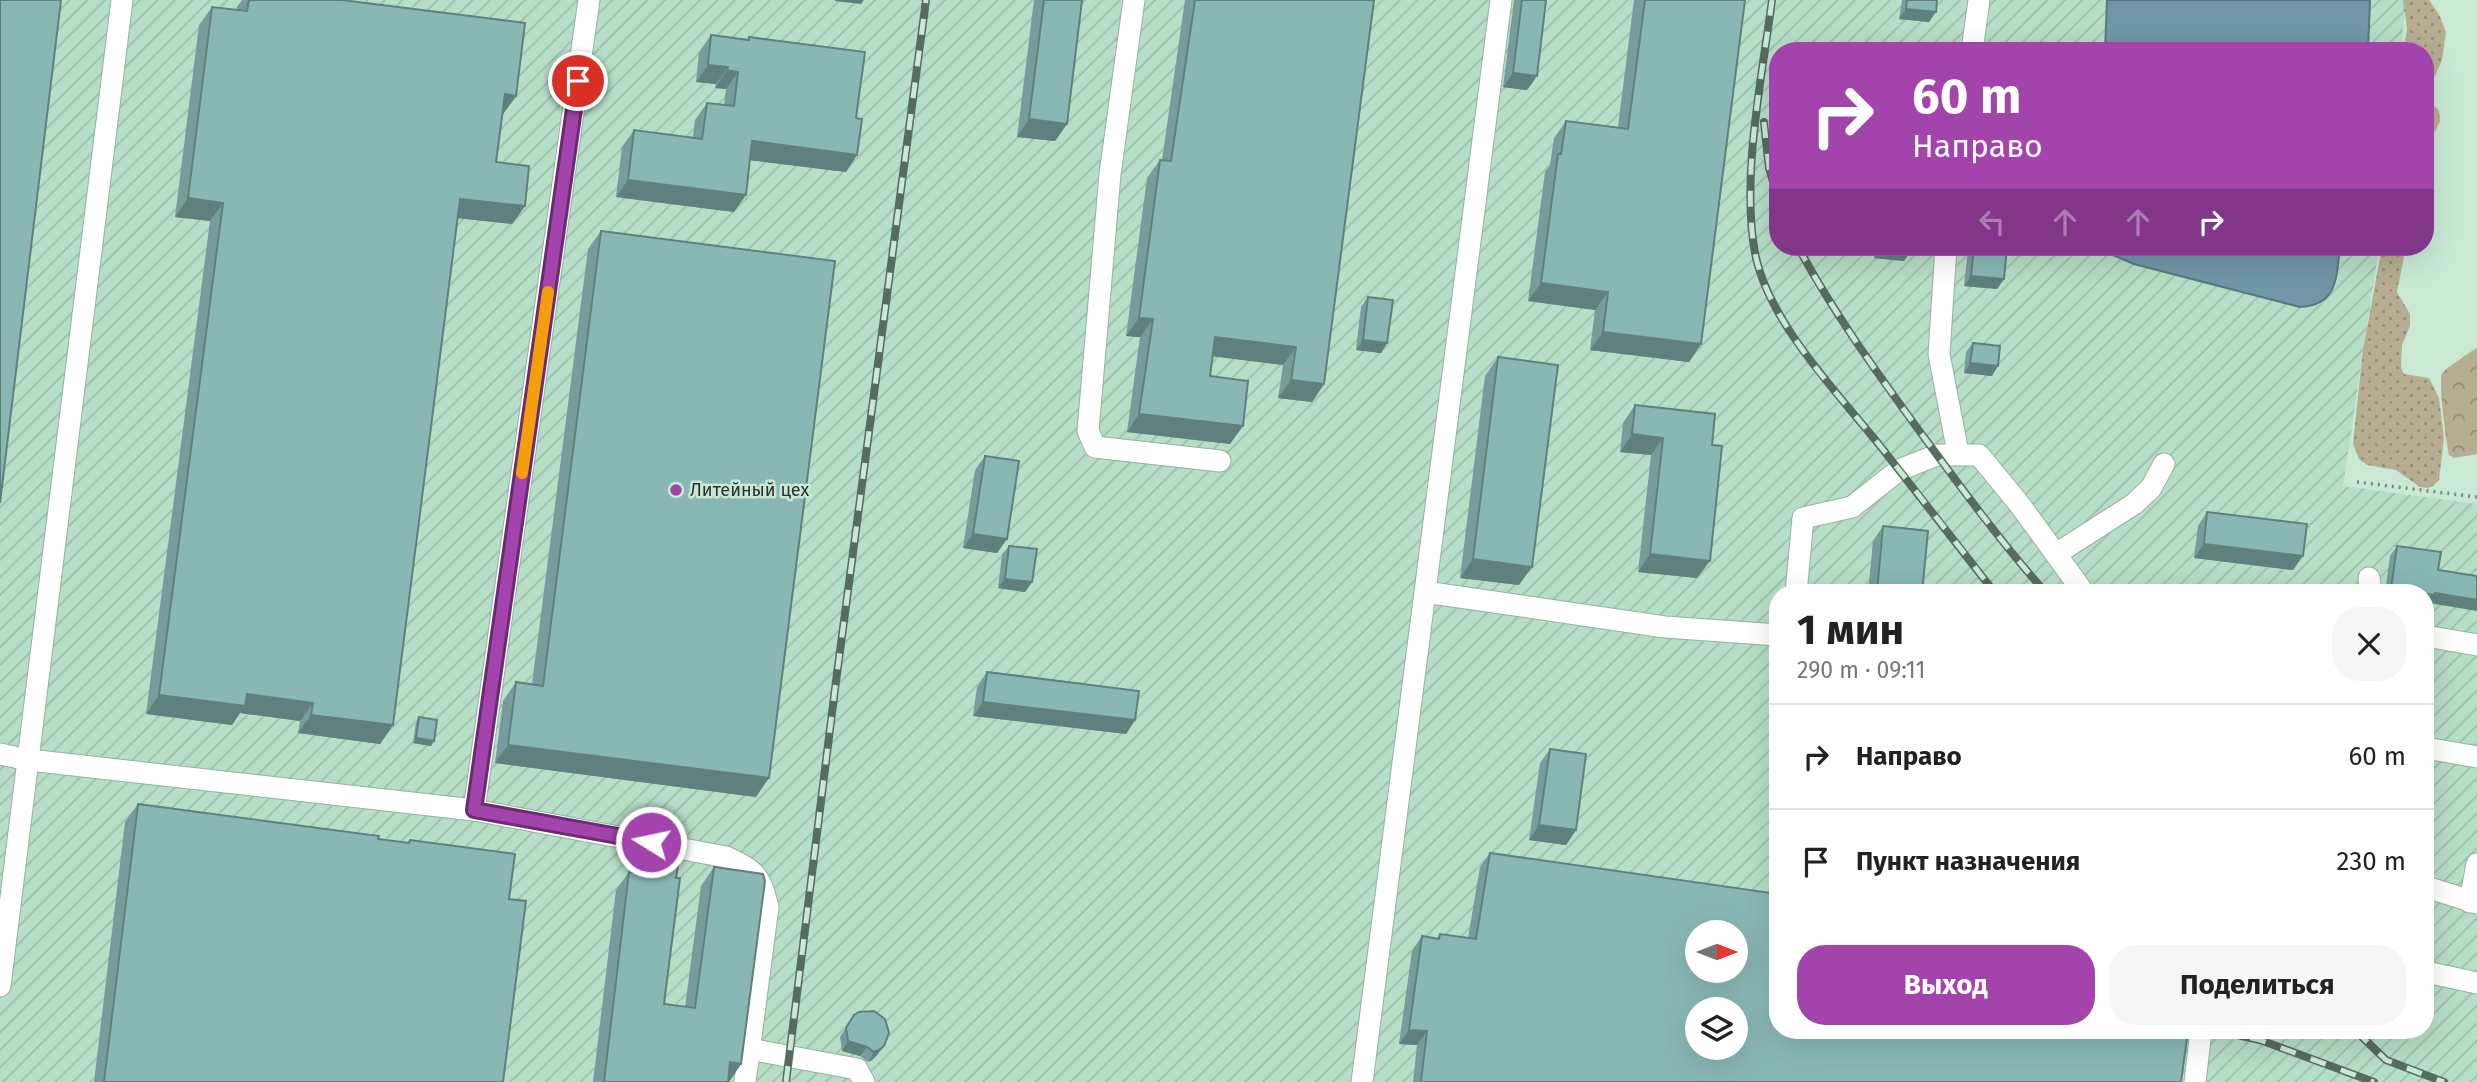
<!DOCTYPE html>
<html lang="ru">
<head>
<meta charset="utf-8">
<style>
	body { margin:0; font-family:"Fira Sans",sans-serif; background:#f6f6f6; color:#222; height:100vh; display:flex; flex-direction:column; font-size:26px; white-space:nowrap }
	* { box-sizing:border-box; margin:0 }
	p { font-size:23px; color:#767676 }
	.icon { flex:none; width:38px; height:38px; fill:none; stroke:currentColor; stroke-width:2; stroke-linecap:round; stroke-linejoin:round }
	.map { position:relative; flex:1; overflow:hidden }
	.sheet { position:absolute; left:1769px; top:584px; width:665px; height:455px; display:flex; flex-direction:column; background:#fff; border-radius:28px; box-shadow:0 7px 28px #0002 }
	.sheet>* { flex:none }
	.guide { position:absolute; left:1769px; top:42px; width:665px; height:214px; border-radius:28px; box-shadow:0 7px 28px #0002; background:#a344ad; color:#fff; overflow:hidden }
	.needle { width:46px; rotate:90deg }
	.fabs { position:absolute; left:1685px; top:920px; display:grid; gap:14px }
	.fabs a { display:grid; place-items:center; width:63px; height:63px; border-radius:50%; background:#fff; box-shadow:0 7px 28px #0002; font-size:35px }
	.pin { position:absolute; display:grid; place-items:center; width:60px; height:60px; color:#fff; margin:-30px; border:4px solid #fff; border-radius:50%; box-shadow:0 2px 7px #0007 }
	.me { position:absolute; width:77px; margin:-38px; rotate:280deg; stroke-linejoin:round; filter:drop-shadow(0 0 5px #0008) }
	.turn { display:flex; align-items:center; gap:24px; height:147px; padding:0 28px; font-size:32px }
	.turn .icon { width:91px; height:91px; stroke-width:2.5 }
	.turn b { display:block; font-size:49px; line-height:60px }
	.lanes { display:flex; align-items:center; height:66px; padding:0 28px; background:#0003; justify-content:center; gap:35px; direction:ltr }
	.lanes .off { opacity:.35 }
	.round { display:grid; place-items:center; flex:none; width:74px; height:74px; border-radius:28px; background:#f6f6f6 }
	.overview { display:flex; align-items:center; justify-content:space-between; height:119px; padding:0 28px }
	h1 { font-size:42px; font-weight:700; line-height:52px }
	.primary-button { display:flex; gap:14px; margin-top:auto; padding:14px 28px }
	.primary-button a { flex:1; height:80px; border-radius:28px; background:#a344ad; color:#fff; font-size:28px; font-weight:700; line-height:80px; text-align:center }
	.primary-button a+a { background:#f6f6f6; color:#222 }
	ul { padding:0; list-style:none }
	li { display:flex; align-items:center; gap:21px; height:105px; padding:0 28px; border-top:2px solid #e0e0e0 }
	li div { flex:1 }
	li b { display:block; font-size:26px }
	li em { font-style:normal }
	.map>svg:first-child { display:block }
	.industrial { fill:url(#industrial-furrows); fill-rule:evenodd }
	.grass { fill:url(#grass-dots) }
	.forest { fill:url(#forest-crowns) }
	.water { fill:#6f97a6; stroke:#597981; stroke-width:2 }
	.lines { fill:none; stroke-linecap:round; stroke-linejoin:round }
	.minor-casing { stroke:#94b29f; stroke-width:23 }
	.path { stroke:#768c7e; stroke-width:3.5; stroke-dasharray:2 5; stroke-linecap:butt }
	.minor { stroke:#fff; stroke-width:21 }
	.rail-casing { stroke:#586b5f; stroke-width:8 }
	.rail { stroke:#c9e9d5; stroke-width:5; stroke-dasharray:16; stroke-linecap:butt }
	.wall { fill:#769d9b }
	.shaded-wall { fill:#60807e }
	.building { fill:#89b7b4; stroke:#60807e; stroke-width:2; fill-rule:evenodd }
	.route-casing { stroke:#6a2c70; stroke-width:18 }
	.route { stroke:#a344ad; stroke-width:12 }
	.slow { stroke:#f59e0b; stroke-width:12 }
	.poi-dot { fill:#a344ad; stroke:#c9e9d5; stroke-width:2.5 }
	.labels { text-anchor:middle; dominant-baseline:central; stroke-width:5; stroke-linejoin:round; paint-order:stroke }
	.poi-label { font-size:18px; fill:#26332b; stroke:#c9e9d5; text-anchor:start }
</style>
</head>
<body>
<div class="map">
<svg width="2477" height="1082" viewBox="0 0 2477 1082">
	<defs>
		<pattern id="industrial-furrows" width="10" height="10" patternUnits="userSpaceOnUse" patternTransform="scale(1.75)"><rect width="10" height="10" fill="#b7dec6"/><path d="M-1 1l2-2M0 10L10 0M9 11l2-2" fill="none" stroke="#9dbfaa"/></pattern>
		<pattern id="grass-dots" width="8" height="8" patternUnits="userSpaceOnUse" patternTransform="scale(1.75)"><rect width="8" height="8" fill="#b7ad91"/><path d="M2 2h.1M6 6h.1" fill="none" stroke="#958d77" stroke-width="1.8" stroke-linecap="round"/></pattern>
		<pattern id="forest-crowns" width="20" height="18" patternUnits="userSpaceOnUse" patternTransform="scale(1.75)"><rect width="20" height="18" fill="#b7ad91"/><path d="M2 6a3 3 0 1 1 6 0M12 15a3 3 0 1 1 6 0" fill="none" stroke="#958d77"/></pattern>
	</defs>
	<rect width="100%" height="100%" fill="#c9e9d5"/>
	<path class="industrial" d="M 0,0 L 2406,0 L 2401,51 L 1778,51 L 1778,247 L 2379,247 L 2343,486 L 2477,504 L 2477,1082 L 0,1082 ZM 1778,593 L 2426,593 L 2426,1031 L 1778,1031 ZM 1698,933 L 1736,933 L 1736,971 L 1698,971 ZM 1698,1010 L 1736,1010 L 1736,1048 L 1698,1048 Z"/>
	<g class="grass">
		<polygon points="2403,0 2429,0 2439,14 2446,32 2442,60 2428,92 2430,101 2439,111 2440,121 2426,150 2426,51 2404,51 2407,29"/>
		<polygon points="2382,247 2406,247 2397,292 2410,314 2410,326 2402,345 2401,367 2404,374 2429,378 2439,398 2444,438 2439,480 2433,486 2428,488 2420,487 2396,470 2367,465 2359,459 2353,443 2363,350"/>
	</g>
	<path class="forest" d="M 2477,348 L 2477,454 L 2454,458 L 2449,455 C 2446,443 2438,381 2442,373 C 2444,370 2473,350 2477,348 Z"/>
	<g class="water">
		<polygon points="2107,0 2370,0 2368,51 2105,51"/>
		<path d="M 2100,247 L 2340,247 C 2336,278 2338,305 2300,307 L 2134,264 L 2108,253 Z"/>
	</g>
	<g class="lines">
		<defs>
			<g id="minor">
				<polyline points="1134,0 1110,174 1088,431 1095,447 1220,461"/>
				<polyline points="1972,51 1979,0"/>
				<polyline points="1946,247 1939,354 1958,453"/>
				<polyline points="2056,554 2134,504 2151,488 2164,464"/>
				<polyline points="2369,578 2371,593"/>
				<polyline points="1425,592 1501,0"/>
				<polyline points="1796,593 1803,518 1852,507 1899,470 1937,455 1979,455 2020,505 2084,593"/>
				<polyline points="2426,636 2477,645"/>
				<polyline points="2426,748 2477,757"/>
				<path d="M 0,754 L 29,760 L 474,810 L 726,857 C 756,871 760,875 768,907 L 745,1082"/>
				<polyline points="474,810 589,0"/>
				<polyline points="2426,887 2477,903"/>
				<polyline points="2470,902 2477,864"/>
				<polyline points="2426,972 2477,983"/>
				<polyline points="0,986 122,0"/>
				<polyline points="749,1049 857,1069 864,1082"/>
				<polyline points="1362,1082 1425,592 1665,627 1778,635"/>
				<polyline points="2195,1082 2201,1031"/>
			</g>
		</defs>
		<use href="#minor" class="minor-casing"/>
		<polyline class="path" points="2357,482 2477,497"/>
		<use href="#minor" class="minor"/>
		<defs>
			<g id="rail">
				<path d="M 1772,0 C 1762,78 1741,176 1755,253 C 1768,322 1838,393 1881,447 C 1919,495 1957,544 1995,593"/>
				<polyline points="1764,122 1769,168 1778,199"/>
				<path d="M 1798,247 C 1832,310 1873,367 1915,425 C 1957,482 1999,540 2046,593"/>
				<polyline points="2219,1031 2260,1040 2374,1082"/>
				<polyline points="2356,1031 2386,1060 2444,1082"/>
				<polyline points="786,1082 835,689 926,0"/>
			</g>
		</defs>
		<use href="#rail" class="rail-casing"/>
		<use href="#rail" class="rail"/>
	</g>
	<g class="wall">
		<polygon points="242,0 342,0 516,96 503,114 496,162 525,206 512,224 457,218 393,725 380,744 298,733 300,721 240,713 232,725 146,714 210,221 175,217 199,25 212,7 237,10 237,7"/>
		<polygon points="1034,0 1082,0 1067,124 1055,141 1017,137"/>
		<polygon points="1185,0 1374,0 1324,384 1312,402 1278,398 1283,365 1212,356 1210,376 1230,444 1127,432 1140,337 1126,336 1147,178 1160,160 1162,160"/>
		<polygon points="1514,0 1546,0 1537,76 1527,90 1503,87"/>
		<polygon points="1634,0 1745,0 1701,344 1689,362 1590,350 1595,310 1528,301 1545,172 1550,165 1554,138 1566,121 1618,127"/>
		<polygon points="1902,0 1937,0 1929,22 1899,19"/>
		<polygon points="711,35 748,40 749,37 856,118 857,155 846,172 750,160 734,212 616,197 622,147 634,130 693,137 695,120 707,103 724,105 726,89 715,88 716,84 696,82 699,52"/>
		<polygon points="601,231 756,797 495,763 503,701 516,682 532,684 588,249"/>
		<polygon points="1875,247 1912,247 1904,261 1874,258"/>
		<polygon points="1971,247 2007,247 2004,279 1997,289 1964,286 1968,250"/>
		<polygon points="1368,297 1387,343 1381,353 1356,350 1361,307"/>
		<polygon points="1973,343 1992,376 1964,373 1966,352"/>
		<polygon points="1498,357 1519,585 1460,578 1485,376"/>
		<polygon points="1635,405 1715,414 1697,578 1638,572 1651,455 1620,452 1623,423"/>
		<polygon points="985,456 1007,539 997,553 963,548 975,470"/>
		<polygon points="2207,512 2293,570 2194,558 2198,526"/>
		<polygon points="1883,526 1922,593 1868,593 1873,541"/>
		<polygon points="1009,546 1032,582 1025,592 998,588 1002,555"/>
		<polygon points="2397,546 2438,570 2428,605 2426,605 2426,593 2385,593 2390,556"/>
		<polygon points="987,672 1135,720 1126,734 973,716 977,687"/>
		<polygon points="419,717 434,741 431,746 413,743 416,722"/>
		<polygon points="1550,749 1576,830 1566,845 1529,840 1540,763"/>
		<polygon points="138,804 378,839 407,843 410,840 509,899 503,1082 94,1082 125,822"/>
		<polygon points="1490,853 2181,1082 1413,1082 1417,1045 1399,1044 1412,951 1422,936 1437,938 1440,934 1468,938 1480,867"/>
		<polygon points="659,863 664,1004 685,1007 701,886 714,867 741,1064 729,1082 593,1082 616,890 629,872 652,875"/>
		<polygon points="854,1015 884,1046 877,1055 872,1060 868,1062 860,1056 842,1051 840,1037"/>
	</g>
	<g class="shaded-wall">
		<polygon points="835,0 864,0 861,4 835,1"/>
		<polygon points="1906,9 1936,12 1929,22 1899,19"/>
		<polygon points="708,65 728,67 716,84 696,82"/>
		<polygon points="727,70 738,72 726,89 715,88"/>
		<polygon points="1513,73 1537,76 1527,90 1503,87"/>
		<polygon points="505,94 516,96 503,114"/>
		<polygon points="1029,119 1067,124 1055,141 1017,137"/>
		<polygon points="752,141 857,155 846,172 740,159"/>
		<polygon points="628,180 746,195 734,212 616,197"/>
		<polygon points="188,198 223,203 210,221 175,217"/>
		<polygon points="460,199 525,206 512,224 447,217"/>
		<polygon points="1881,249 1911,251 1904,261 1874,258"/>
		<polygon points="1971,276 2004,279 1997,289 1964,286"/>
		<polygon points="1541,283 1608,292 1595,310 1528,301"/>
		<polygon points="1139,318 1153,319 1140,337 1126,336"/>
		<polygon points="1603,332 1701,344 1689,362 1590,350"/>
		<polygon points="1215,337 1296,347 1283,365 1202,355"/>
		<polygon points="1363,340 1387,343 1381,353 1356,350"/>
		<polygon points="1970,363 1998,366 1992,376 1964,373"/>
		<polygon points="1291,380 1324,384 1312,402 1278,398"/>
		<polygon points="1139,414 1243,426 1230,444 1127,432"/>
		<polygon points="1632,434 1663,438 1651,455 1620,452"/>
		<polygon points="973,534 1007,539 997,553 963,548"/>
		<polygon points="2204,544 2303,556 2293,570 2194,558"/>
		<polygon points="1650,554 1710,561 1697,578 1638,572"/>
		<polygon points="1473,559 1532,567 1519,585 1460,578"/>
		<polygon points="1005,579 1032,582 1025,592 998,588"/>
		<polygon points="2391,589 2420,593 2388,593"/>
		<polygon points="2435,593 2477,600 2477,611 2429,603 2428,605 2426,605 2426,594"/>
		<polygon points="247,694 313,703 300,721 240,713 232,725 146,714 159,695"/>
		<polygon points="983,702 1135,720 1126,734 973,716"/>
		<polygon points="311,715 393,725 380,744 298,733"/>
		<polygon points="416,738 434,741 431,746 413,743"/>
		<polygon points="508,745 769,778 756,797 495,763"/>
		<polygon points="1539,825 1576,830 1566,845 1529,840"/>
		<polygon points="1409,1030 1427,1031 1417,1045 1399,1044"/>
		<polygon points="848,1041 867,1047 860,1056 842,1051"/>
		<polygon points="884,1046 877,1055 872,1060 868,1062 874,1052"/>
		<polygon points="730,1062 741,1064 729,1082 717,1081"/>
	</g>
	<g class="building">
		<polygon points="0,0 61,0 0,503"/>
		<polygon points="249,0 342,0 525,23 516,96 505,94 496,162 529,166 525,206 460,199 393,725 311,715 313,703 247,694 245,706 159,695 223,203 188,198 212,7 247,11"/>
		<polygon points="1044,0 1082,0 1067,124 1029,119"/>
		<polygon points="1195,0 1374,0 1324,384 1291,380 1296,347 1215,337 1210,376 1248,381 1243,426 1139,414 1153,319 1139,318 1160,160 1171,161"/>
		<polygon points="1522,0 1546,0 1537,76 1513,73"/>
		<polygon points="1645,0 1745,0 1701,344 1603,332 1608,292 1541,283 1558,154 1561,154 1566,121 1628,129"/>
		<polygon points="1907,0 1937,0 1936,12 1906,9"/>
		<polygon points="711,35 749,40 749,37 865,52 856,118 862,119 857,155 752,141 746,195 628,180 634,130 702,139 707,103 734,106 738,72 727,70 728,67 708,65"/>
		<polygon points="601,231 835,261 769,778 508,745 516,682 543,686"/>
		<polygon points="1881,247 1912,247 1911,251 1881,249"/>
		<polygon points="1974,247 2007,247 2004,279 1971,276"/>
		<polygon points="1368,297 1393,300 1387,343 1363,340"/>
		<polygon points="1973,343 2000,346 1998,366 1970,363"/>
		<polygon points="1498,357 1558,365 1532,567 1473,559"/>
		<polygon points="1635,405 1715,414 1712,445 1722,446 1710,561 1650,554 1663,438 1632,434"/>
		<polygon points="985,456 1019,461 1007,539 973,534"/>
		<polygon points="2207,512 2307,524 2303,556 2204,544"/>
		<polygon points="1883,526 1928,531 1922,593 1877,593"/>
		<polygon points="1009,546 1037,549 1032,582 1005,579"/>
		<polygon points="2397,546 2441,552 2438,570 2477,576 2477,600 2435,593 2435,595 2391,589"/>
		<polygon points="987,672 1139,691 1135,720 983,702"/>
		<polygon points="419,717 437,720 434,741 416,738"/>
		<polygon points="1550,749 1586,754 1576,830 1539,825"/>
		<polygon points="138,804 379,836 378,839 409,843 410,840 515,854 509,899 526,901 503,1082 104,1082"/>
		<path d="M 1490,853 L 1778,894 L 1778,1031 L 2188,1031 L 2181,1082 L 1421,1082 L 1427,1031 L 1409,1030 L 1422,936 L 1439,939 L 1440,934 L 1476,939 ZM 1698,933 L 1736,933 L 1736,971 L 1698,971 ZM 1698,1010 L 1736,1010 L 1736,1048 L 1698,1048 Z"/>
		<polygon points="659,863 678,866 676,878 680,878 664,1004 695,1008 714,867 763,874 765,881 741,1064 730,1062 728,1082 604,1082 629,872 658,875"/>
		<polygon points="874,1011 885,1019 889,1033 884,1046 879,1050 874,1052 867,1047 848,1041 846,1028 854,1015 859,1012"/>
	</g>
	<g class="lines">
		<defs>
			<polyline id="route" points="578,81 474,810 651,842"/>
		</defs>
		<use href="#route" class="route-casing"/>
		<use href="#route" class="route"/>
		<polyline class="slow" points="522,473 548,292"/>
	</g>
	<circle class="poi-dot" cx="676" cy="490" r="7"/>
	<g class="labels">
		<g class="poi-label">
			<text x="690" y="490">Литейный цех</text>
		</g>
	</g>
</svg>
<div class="fabs">
<a><svg class="needle" viewBox="-14 -14 28 28"><path d="M0-13l5 13h-10z" fill="#e53935"/><path d="M0 13l5-13h-10z" fill="#767676"/></svg></a>
<a><svg class="icon" aria-label="layers" viewBox="0 0 24 24"><path d="M12 4l9 5-9 5-9-5zM3 14l9 5 9-5"/></svg></a>
</div>
<div class="pin" style="left:578px;top:81px;background:#d93025"><svg class="icon" aria-label="arrive" viewBox="0 0 24 24"><path d="M6 21V4h12l-3 4 3 4H6"/></svg></div>
<svg class="me" style="left:651px;top:842px" viewBox="-20 -20 40 40"><circle r="17" fill="#a344ad" stroke="#fff" stroke-width="3"/><path d="M0-11L8 9 0 5-8 9z" fill="#fff"/></svg>
<div class="guide">
<div class="turn"><svg class="icon" aria-label="right" viewBox="0 0 24 24"><path d="M7 20v-9h11M14 6l5 5-5 5"/></svg><div><b>60 m</b>Направо</div></div>
<div class="lanes"><svg class="icon off" aria-label="left" viewBox="0 0 24 24"><path d="M17 20v-9H6M10 6l-5 5 5 5"/></svg><svg class="icon off" aria-label="ahead" viewBox="0 0 24 24"><path d="M12 20V5M6 11l6-6 6 6"/></svg><svg class="icon off" aria-label="ahead" viewBox="0 0 24 24"><path d="M12 20V5M6 11l6-6 6 6"/></svg><svg class="icon" aria-label="right" viewBox="0 0 24 24"><path d="M7 20v-9h11M14 6l5 5-5 5"/></svg></div>
</div>
<section class="sheet">
<div class="overview"><div><h1>1 мин</h1><p>290 m · 09:11</p></div><a class="round"><svg class="icon" aria-label="close" viewBox="0 0 24 24"><path d="M6 6l12 12M18 6L6 18"/></svg></a></div>
<ul>
<li><svg class="icon" aria-label="right" viewBox="0 0 24 24"><path d="M7 20v-9h11M14 6l5 5-5 5"/></svg><div><b>Направо</b></div><em>60 m</em></li>
<li><svg class="icon" aria-label="arrive" viewBox="0 0 24 24"><path d="M6 21V4h12l-3 4 3 4H6"/></svg><div><b>Пункт назначения</b></div><em>230 m</em></li>
</ul>
<div class="primary-button"><a>Выход</a><a>Поделиться</a></div>
</section>
</div>
</body>
</html>
